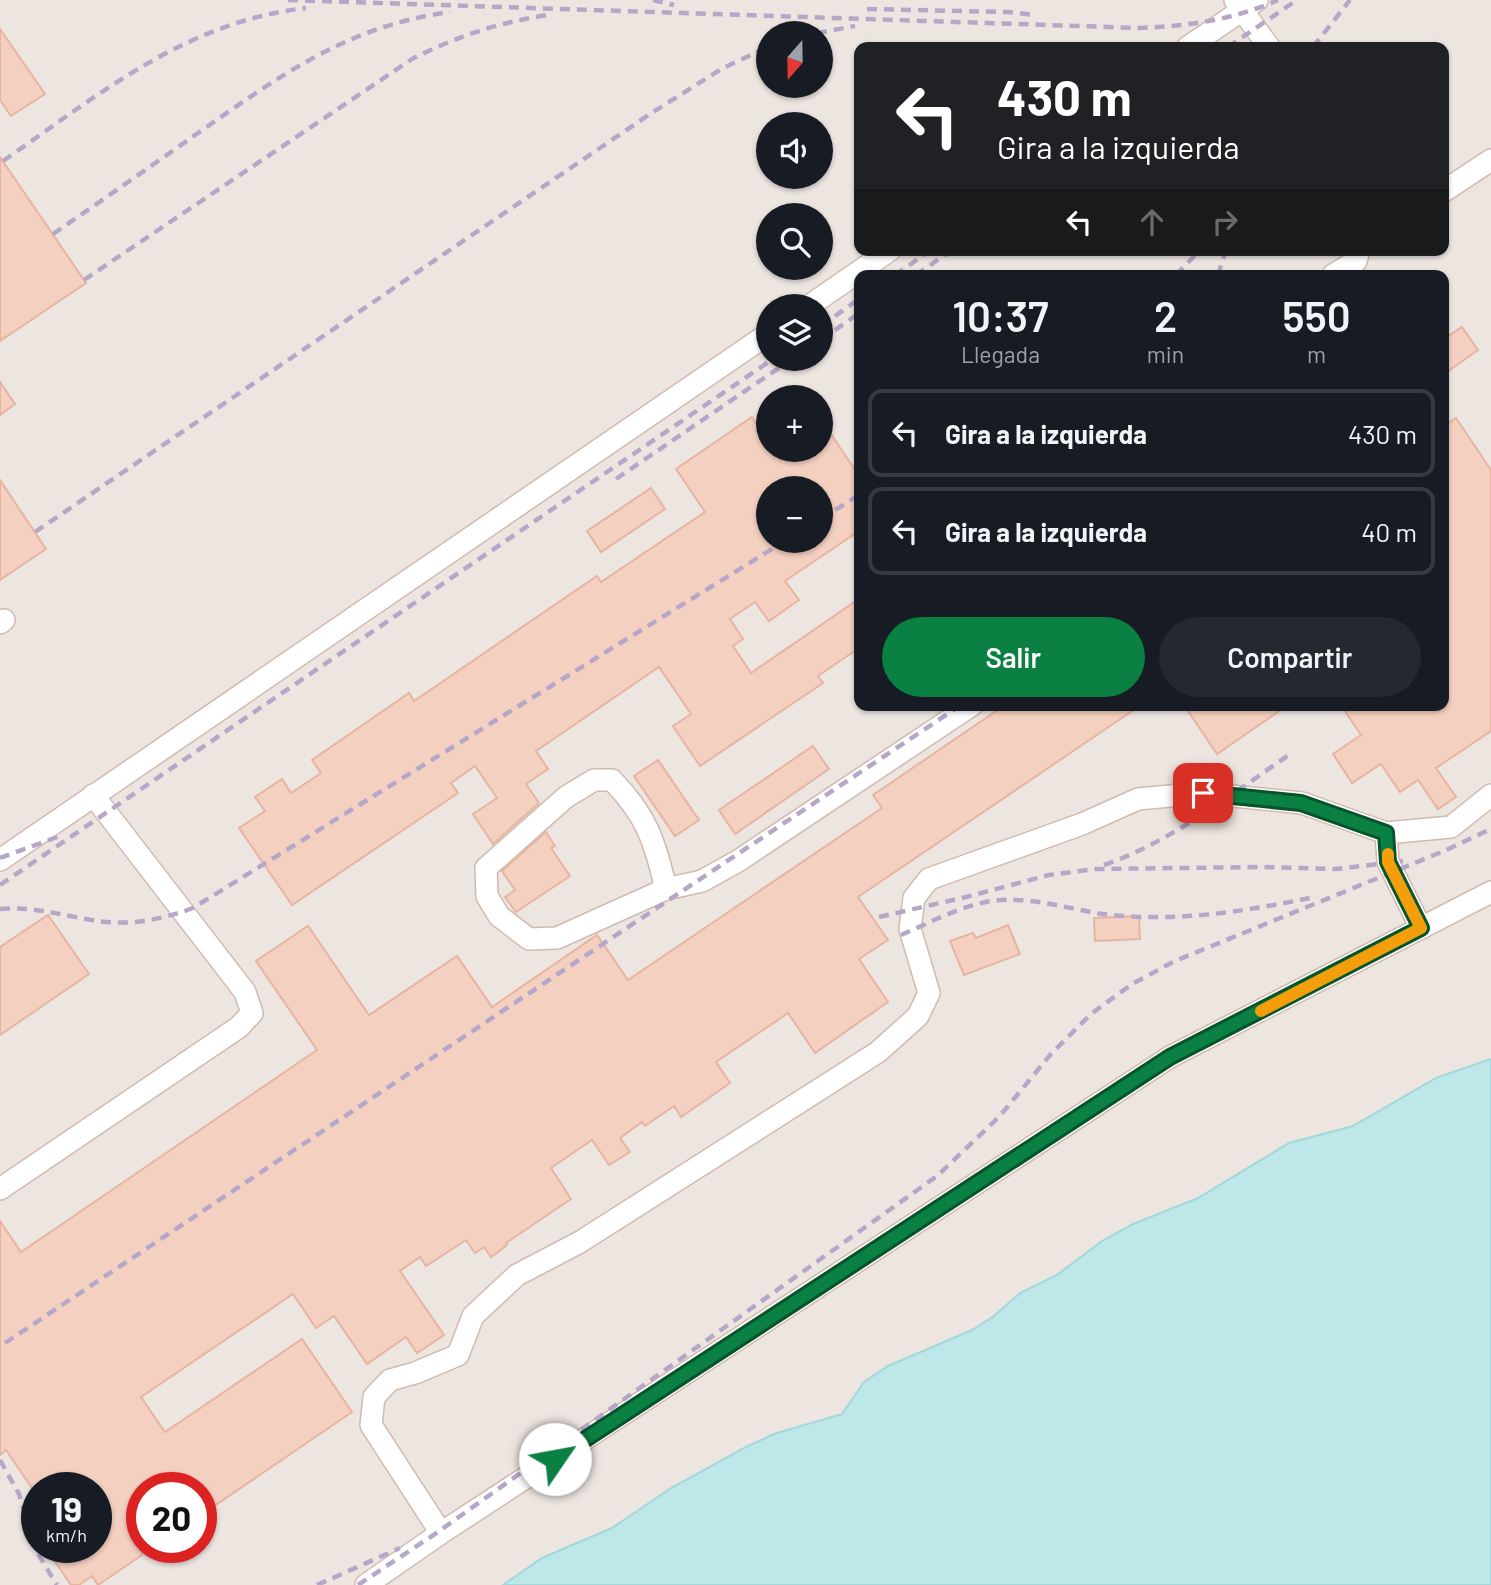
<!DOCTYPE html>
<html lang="es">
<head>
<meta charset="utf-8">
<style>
	body { margin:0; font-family:Barlow,sans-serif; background:#242831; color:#f1f3f6; height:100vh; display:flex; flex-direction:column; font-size:26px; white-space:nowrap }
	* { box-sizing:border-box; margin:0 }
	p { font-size:23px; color:#9ea1a6 }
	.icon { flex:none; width:38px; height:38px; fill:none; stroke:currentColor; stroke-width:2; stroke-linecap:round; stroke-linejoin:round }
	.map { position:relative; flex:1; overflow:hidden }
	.side { position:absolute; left:854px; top:270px; width:595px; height:441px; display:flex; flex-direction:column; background:#171b24; border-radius:14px; box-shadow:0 2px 5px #0004 }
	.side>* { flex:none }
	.top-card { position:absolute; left:854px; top:42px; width:595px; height:214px; border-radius:14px; box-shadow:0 2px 5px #0004; background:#202124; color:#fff; overflow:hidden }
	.needle { width:46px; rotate:200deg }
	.fabs { position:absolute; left:756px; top:21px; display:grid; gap:14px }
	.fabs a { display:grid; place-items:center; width:77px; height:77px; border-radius:50%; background:#171b24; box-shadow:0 2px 5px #0004; font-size:35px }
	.speed { position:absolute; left:21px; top:1472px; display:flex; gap:14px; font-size:35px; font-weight:700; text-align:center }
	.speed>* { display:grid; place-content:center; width:91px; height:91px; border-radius:50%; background:#171b24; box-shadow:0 2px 5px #0004; line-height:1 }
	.speed small { font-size:18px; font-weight:400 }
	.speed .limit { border:10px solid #d22; background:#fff; color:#111 }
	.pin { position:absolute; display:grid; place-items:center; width:60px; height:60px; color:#fff; margin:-30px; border-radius:14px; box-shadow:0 4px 10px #0006 }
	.me { position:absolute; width:77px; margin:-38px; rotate:57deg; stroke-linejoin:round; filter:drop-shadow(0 0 5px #0008) }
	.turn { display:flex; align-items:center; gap:24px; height:147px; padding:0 28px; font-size:32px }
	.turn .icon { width:91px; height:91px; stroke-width:2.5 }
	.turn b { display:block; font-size:49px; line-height:60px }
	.lanes { display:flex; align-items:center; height:66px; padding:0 28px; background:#0003; justify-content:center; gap:35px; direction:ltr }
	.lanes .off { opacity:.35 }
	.eta { display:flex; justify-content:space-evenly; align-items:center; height:119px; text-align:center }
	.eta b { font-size:42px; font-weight:600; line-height:49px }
	.button { display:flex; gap:14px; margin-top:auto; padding:14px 28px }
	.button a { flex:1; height:80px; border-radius:42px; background:#0b8043; color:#fff; font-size:28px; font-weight:600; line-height:80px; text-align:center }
	.button a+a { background:#242831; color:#f1f3f6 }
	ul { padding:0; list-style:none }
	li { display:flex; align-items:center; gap:21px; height:88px; margin:0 14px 10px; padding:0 14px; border:4px solid #363941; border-radius:14px }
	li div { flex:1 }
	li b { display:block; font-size:26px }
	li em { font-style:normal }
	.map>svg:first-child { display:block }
	.industrial { fill:#ede5e0; fill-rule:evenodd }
	.water { fill:#bee7e9; stroke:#a3d8db; stroke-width:2 }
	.building { fill:#f4d0c1; stroke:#e7b4a1; stroke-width:2; fill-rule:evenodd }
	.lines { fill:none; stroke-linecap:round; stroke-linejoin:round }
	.minor-casing { stroke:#d1baaf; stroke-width:24 }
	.minor { stroke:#fff; stroke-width:21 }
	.rail { stroke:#b6a7c9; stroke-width:4.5; stroke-dasharray:10 7; stroke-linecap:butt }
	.route-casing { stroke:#07532c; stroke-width:18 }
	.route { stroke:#0b8043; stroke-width:12 }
	.slow { stroke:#f59e0b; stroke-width:12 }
</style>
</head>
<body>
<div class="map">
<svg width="1491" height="1585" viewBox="0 0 1491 1585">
	<rect width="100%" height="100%" fill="#fdf4eb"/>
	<path class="industrial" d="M 0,0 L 1491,0 L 1491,1059 L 1353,1126 L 1289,1143 L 1198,1198 L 1133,1224 L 1102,1241 L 1057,1275 L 1020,1293 L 994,1316 L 972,1330 L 946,1341 L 855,1393 L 842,1414 L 774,1434 L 744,1448 L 671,1488 L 612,1528 L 542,1558 L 503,1585 L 0,1585 ZM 768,33 L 821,33 L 821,86 L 768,86 ZM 859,47 L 1444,47 L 1444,250 L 859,250 ZM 768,124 L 821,124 L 821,177 L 768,177 ZM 768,215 L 821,215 L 821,268 L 768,268 ZM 859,275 L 1444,275 L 1444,705 L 859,705 ZM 768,306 L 821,306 L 821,359 L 768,359 ZM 768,397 L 821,397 L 821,450 L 768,450 ZM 768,488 L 821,488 L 821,541 L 768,541 ZM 37,1488 L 96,1488 L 96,1547 L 37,1547 ZM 142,1488 L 201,1488 L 201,1547 L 142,1547 Z"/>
	<polygon class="water" points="1491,1059 1491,1585 503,1585 542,1558 612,1528 671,1488 744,1448 774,1434 842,1414 864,1382 888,1366 972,1330 994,1316 1020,1293 1057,1275 1102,1241 1133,1224 1198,1198 1289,1143 1353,1126 1436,1078"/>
	<g class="building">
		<polygon points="0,29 45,94 11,116 0,100"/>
		<polygon points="0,157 86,283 0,341"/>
		<polygon points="1462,327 1478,350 1444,374 1444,339"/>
		<polygon points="0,382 15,404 0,415"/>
		<path d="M 752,417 L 768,442 L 768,450 L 774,450 L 781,460 L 796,450 L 821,450 L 821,419 L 859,476 L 859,531 L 785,581 L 799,600 L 769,621 L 755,602 L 730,619 L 743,639 L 733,646 L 751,673 L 859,599 L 859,648 L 818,676 L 823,683 L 700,766 L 673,726 L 691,714 L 659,667 L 536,751 L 548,769 L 526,784 L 539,803 L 493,844 L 473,814 L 497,798 L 475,766 L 451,783 L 458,793 L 292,905 L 239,828 L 265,811 L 255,797 L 282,779 L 291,793 L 321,773 L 312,760 L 409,693 L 414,701 L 597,576 L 601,582 L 705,512 L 676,469 ZM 768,488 L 821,488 L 821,541 L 768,541 Z"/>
		<polygon points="1456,418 1491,470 1491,731 1436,768 1456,797 1438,809 1418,780 1400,792 1381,764 1352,783 1333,754 1361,735 1341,705 1444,705 1444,426"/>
		<polygon points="0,480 46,549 0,580"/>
		<polygon points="651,488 665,509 601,552 587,531"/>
		<polygon points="1005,705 1141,705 858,897 888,940 859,959 888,1002 815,1053 788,1013 716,1062 730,1083 681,1117 674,1106 645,1126 642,1122 620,1138 630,1152 609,1165 592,1140 551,1168 571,1199 506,1243 507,1245 491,1257 484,1247 475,1253 466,1240 426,1266 420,1257 400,1271 444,1335 417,1353 406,1337 367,1364 334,1316 316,1328 293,1294 141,1397 165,1432 302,1339 352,1412 201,1515 201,1488 142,1488 142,1555 98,1585 92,1576 79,1585 71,1585 45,1547 96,1547 96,1488 32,1488 6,1450 0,1455 0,1221 21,1252 317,1050 256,961 308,926 369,1015 457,956 492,1007 597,935 628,980 882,808 873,795"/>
		<polygon points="1184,705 1288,705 1217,754"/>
		<polygon points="813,746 829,769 735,834 719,810"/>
		<polygon points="658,760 699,820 675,836 634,776"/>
		<polygon points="546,832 555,846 551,848 570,876 516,912 505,897 515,890 502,871"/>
		<polygon points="48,915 89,974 0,1035 0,947"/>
		<polygon points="1139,916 1140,939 1095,941 1094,918"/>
		<polygon points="1008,925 1020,954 964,975 950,941 973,933 976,938"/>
	</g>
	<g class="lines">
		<defs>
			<g id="minor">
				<polyline points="1235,0 1269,47"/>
				<polyline points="1188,47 1257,0"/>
				<polyline points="1444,191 1491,160"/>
				<polyline points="1333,275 1356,261 1359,250"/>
				<polyline points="809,306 890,250"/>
				<polyline points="0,623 4,620"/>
				<polyline points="1386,833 1388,862 1421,928"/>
				<polyline points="0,860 768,334"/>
				<path d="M 666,889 C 655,842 647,816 612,780 L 594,780 L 566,797 L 486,868 L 487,896 L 499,916 L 529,939 L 557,938 L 666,889 L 702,881 L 738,861 L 972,705"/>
				<polyline points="0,1189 239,1027 252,1013 245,992 93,795"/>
				<polyline points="441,1533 371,1425 374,1397 390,1380 415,1373 458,1355 473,1316 517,1275 580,1242 878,1052 918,1016 929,993 910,929 914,898 929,879 1082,824 1138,799 1203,793 1302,803 1386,833 1451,827 1491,795"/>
				<polyline points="366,1585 441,1533 1170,1057 1491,892"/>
			</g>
		</defs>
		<use href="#minor" class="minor-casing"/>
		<use href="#minor" class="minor"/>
		<g class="rail">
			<path d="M 288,0 L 1139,28 C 1188,26 1233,20 1278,0"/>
			<polyline points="653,0 674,5"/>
			<polyline points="867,9 1008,12 1035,15"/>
			<polyline points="817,33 855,26"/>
			<polyline points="1228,47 1297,0"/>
			<polyline points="1313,47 1350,0"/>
			<path d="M 3,161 C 100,94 185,22 306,8"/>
			<path d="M 53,234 C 101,201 150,167 198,133 C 280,76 347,26 450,12"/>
			<polyline points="895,275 931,250"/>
			<polyline points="916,275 952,250"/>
			<polyline points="1176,275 1200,250"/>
			<polyline points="1218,275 1226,250"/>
			<path d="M 84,280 L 412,59 C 455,37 500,22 548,15"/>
			<polyline points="821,326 859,299"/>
			<polyline points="821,340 859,313"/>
			<polyline points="616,479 792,359"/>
			<polyline points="821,519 859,495"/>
			<polyline points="35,532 650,114 723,68 768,47"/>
			<polyline points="0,858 60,836"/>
			<path d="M 1104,865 C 1173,841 1233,793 1293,752"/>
			<polyline points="0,885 773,359"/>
			<path d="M 0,909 C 30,906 57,914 86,919 C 123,927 158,921 193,908 L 785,541"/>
			<polyline points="879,917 966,897 1049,875 1095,869 1264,867 1336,869 1403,861"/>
			<path d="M 901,935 C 929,923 960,906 991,901 C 1029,896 1065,908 1102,914 C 1118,916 1135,917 1150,917 C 1206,918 1261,908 1315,897"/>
			<polyline points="5,1343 961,705"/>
			<polyline points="0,1460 19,1494 38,1554 57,1585"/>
			<polyline points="317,1585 400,1548"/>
			<polyline points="358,1585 435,1534 937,1176 999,1117 1051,1054 1091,1014 1132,984 1175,961 1444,851 1491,829"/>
		</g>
	</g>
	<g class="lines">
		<defs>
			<polyline id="route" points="555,1459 1170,1057 1421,928 1388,862 1386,833 1301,803 1203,793"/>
		</defs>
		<use href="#route" class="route-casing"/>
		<use href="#route" class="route"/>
		<polyline class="slow" points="1261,1011 1421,928 1388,862 1388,854"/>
	</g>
</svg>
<div class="fabs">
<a><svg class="needle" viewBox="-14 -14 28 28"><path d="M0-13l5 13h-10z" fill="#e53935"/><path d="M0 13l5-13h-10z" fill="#9ea1a6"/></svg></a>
<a><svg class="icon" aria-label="sound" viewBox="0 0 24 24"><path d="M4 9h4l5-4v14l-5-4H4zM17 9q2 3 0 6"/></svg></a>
<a><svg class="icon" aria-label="search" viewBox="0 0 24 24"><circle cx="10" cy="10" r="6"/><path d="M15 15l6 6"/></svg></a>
<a><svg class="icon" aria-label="layers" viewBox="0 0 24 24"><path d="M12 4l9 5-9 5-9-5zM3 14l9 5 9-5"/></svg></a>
<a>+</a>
<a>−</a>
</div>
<div class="speed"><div>19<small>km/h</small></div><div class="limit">20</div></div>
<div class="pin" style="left:1203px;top:793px;background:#d93025"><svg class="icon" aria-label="arrive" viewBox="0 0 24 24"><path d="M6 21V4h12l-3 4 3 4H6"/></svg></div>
<svg class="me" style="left:555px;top:1459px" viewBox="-20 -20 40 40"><circle r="19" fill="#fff"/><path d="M0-13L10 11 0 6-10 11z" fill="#0b8043"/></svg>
<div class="top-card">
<div class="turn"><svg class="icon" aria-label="left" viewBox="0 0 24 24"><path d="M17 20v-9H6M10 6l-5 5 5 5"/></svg><div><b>430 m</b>Gira a la izquierda</div></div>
<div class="lanes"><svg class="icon" aria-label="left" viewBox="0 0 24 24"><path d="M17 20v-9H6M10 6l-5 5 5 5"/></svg><svg class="icon off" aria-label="ahead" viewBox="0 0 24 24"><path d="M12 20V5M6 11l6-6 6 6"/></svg><svg class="icon off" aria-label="right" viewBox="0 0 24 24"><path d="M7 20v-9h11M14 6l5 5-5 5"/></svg></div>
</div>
<section class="side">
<div class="eta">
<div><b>10:37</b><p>Llegada</p></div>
<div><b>2</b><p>min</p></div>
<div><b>550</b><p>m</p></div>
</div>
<ul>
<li><svg class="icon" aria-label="left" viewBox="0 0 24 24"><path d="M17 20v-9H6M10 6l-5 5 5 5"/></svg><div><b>Gira a la izquierda</b></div><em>430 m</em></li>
<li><svg class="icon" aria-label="left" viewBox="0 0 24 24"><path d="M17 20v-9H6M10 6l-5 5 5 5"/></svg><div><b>Gira a la izquierda</b></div><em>40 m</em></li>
</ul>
<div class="button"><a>Salir</a><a>Compartir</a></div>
</section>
</div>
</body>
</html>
